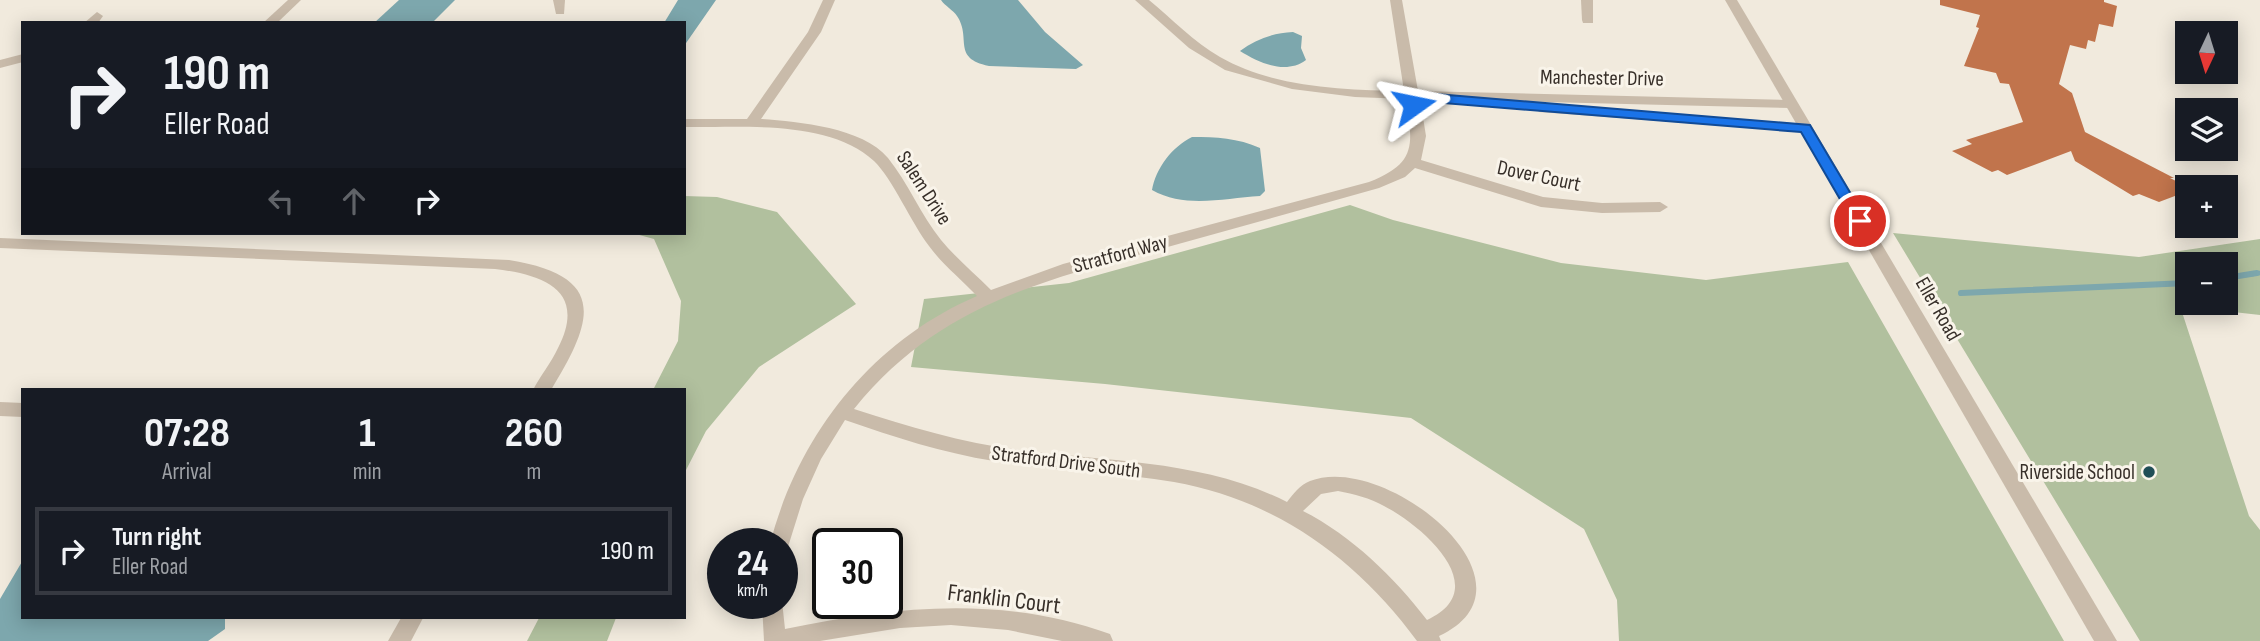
<!DOCTYPE html>
<html lang="en">
<head>
<meta charset="utf-8">
<style>
	body { margin:0; font-family:"Sofia Sans Condensed",sans-serif; background:#242831; color:#f1f3f6; height:100vh; display:flex; flex-direction:column; font-size:26px; white-space:nowrap }
	* { box-sizing:border-box; margin:0 }
	p { font-size:23px; color:#9ea1a6 }
	.icon { flex:none; width:38px; height:38px; fill:none; stroke:currentColor; stroke-width:2; stroke-linecap:round; stroke-linejoin:round }
	.map { position:relative; flex:1; overflow:hidden }
	.sheet { position:absolute; left:21px; top:388px; width:665px; height:231px; display:flex; flex-direction:column; background:#171b24; border-radius:0px; box-shadow:0 4px 18px #0003 }
	.sheet>* { flex:none }
	.banner { position:absolute; left:21px; top:21px; width:665px; height:214px; border-radius:0px; box-shadow:0 4px 18px #0003; background:#171b24; color:#f1f3f6; overflow:hidden }
	.needle { width:46px; rotate:184deg }
	.buttons { position:absolute; left:2175px; top:21px; display:grid; gap:14px }
	.buttons a { display:grid; place-items:center; width:63px; height:63px; border-radius:0px; background:#171b24; box-shadow:0 4px 18px #0003; font-size:35px }
	.speed { position:absolute; left:707px; top:528px; display:flex; gap:14px; font-size:35px; font-weight:700; text-align:center }
	.speed>* { display:grid; place-content:center; width:91px; height:91px; border-radius:50%; background:#171b24; box-shadow:0 4px 18px #0003; line-height:1 }
	.speed small { font-size:18px; font-weight:400 }
	.speed .limit { border:4px solid #111; border-radius:10px; background:#fff; color:#111 }
	.pin { position:absolute; display:grid; place-items:center; width:60px; height:60px; color:#fff; margin:-30px; border:4px solid #fff; border-radius:50%; box-shadow:0 2px 7px #0007 }
	.me { position:absolute; width:77px; margin:-38px; rotate:78deg; stroke-linejoin:round; filter:drop-shadow(0 0 5px #0008) }
	.turn { display:flex; align-items:center; gap:24px; height:147px; padding:0 28px; font-size:32px }
	.turn .icon { width:91px; height:91px; stroke-width:2.5 }
	.turn b { display:block; font-size:49px; line-height:60px }
	.lanes { display:flex; align-items:center; height:66px; padding:0 28px; background:#0003; justify-content:center; gap:35px; direction:ltr }
	.lanes .off { opacity:.35 }
	.eta { display:flex; justify-content:space-evenly; align-items:center; height:119px; text-align:center }
	.eta b { font-size:42px; font-weight:700; line-height:49px }
	ul { padding:0; list-style:none }
	li { display:flex; align-items:center; gap:21px; height:88px; margin:0 14px 10px; padding:0 14px; border:4px solid #363941; border-radius:0px }
	li div { flex:1 }
	li b { display:block; font-size:26px }
	li em { font-style:normal }
	.map>svg:first-child { display:block }
	.green { fill:#b1c09e; fill-rule:evenodd }
	.water { fill:#7da7ad }
	.lines { fill:none; stroke-linecap:round; stroke-linejoin:round }
	.stream-far1 { stroke:#7da7ad; stroke-width:4.5 }
	.stream { stroke:#7da7ad; stroke-width:6 }
	.building { fill:#c1744c }
	.minor { fill:#c9bbaa; fill-rule:evenodd }
	.tertiary { fill:#c9bbaa; fill-rule:evenodd }
	.route { fill:#1a73e8; stroke:#114b97; stroke-width:2 }
	.poi-dot { fill:#204e57; stroke:#f9f4ea; stroke-width:2.5 }
	.labels { text-anchor:middle; dominant-baseline:central; stroke-width:6; stroke-linejoin:round; paint-order:stroke }
	.street-label { font-size:21px; fill:#372f29; stroke:#f9f4ea }
	.poi-label { font-size:21px; fill:#372f29; stroke:#f9f4ea; text-anchor:end }
	.near-street-label { font-size:24px; fill:#372f29; stroke:#f9f4ea }
</style>
</head>
<body>
<div class="map">
<svg width="2260" height="641" viewBox="0 0 2260 641">
	<rect width="100%" height="100%" fill="#f1eadd"/>
	<g class="green">
		<polygon points="684,196 717,197 777,212 856,304 759,367 706,431 684,474 684,390 653,390 678,341 681,301 654,239 632,233 684,233"/>
		<polygon points="1350,205 1393,220 1561,263 1706,280 1848,262 2064,641 1619,641 1617,600 1584,529 1411,418 1105,384 911,367 924,299 1069,283"/>
		<path d="M 1893,233 L 2139,257 L 2260,239 L 2260,315 L 2180,306 L 2249,516 L 2260,530 L 2260,641 L 2140,641 ZM 2188,264 L 2226,264 L 2226,303 L 2188,303 Z"/>
		<polygon points="539,618 616,618 607,641 527,641"/>
	</g>
	<g class="water">
		<polygon points="399,0 455,0 432,23 374,23"/>
		<polygon points="678,0 716,0 684,46 684,23 664,23"/>
		<path d="M 941,0 L 1018,0 L 1045,32 L 1083,65 L 1076,69 L 989,66 C 951,58 972,38 957,16 C 953,10 945,6 941,0 Z"/>
		<path d="M 1293,32 L 1302,36 L 1301,48 L 1306,60 C 1286,75 1259,63 1240,51 C 1256,39 1273,33 1293,32 Z"/>
		<path d="M 1192,137 C 1216,137 1238,138 1260,148 L 1265,191 L 1260,196 C 1224,198 1186,209 1152,190 C 1156,168 1172,147 1192,137 Z"/>
		<polygon points="23,560 23,618 225,618 225,629 208,641 0,641 0,599"/>
	</g>
	<g class="lines">
		<polyline class="stream-far1" points="2245,275 2260,273"/>
		<g class="stream">
			<polyline points="2226,278 2257,273"/>
			<polyline points="1961,293 2188,283"/>
		</g>
	</g>
	<polygon class="building" points="1940,0 2104,0 2104,2 2117,6 2113,27 2099,24 2095,42 2088,40 2086,49 2070,45 2059,84 2072,93 2085,132 2174,178 2170,178 2188,187 2188,191 2159,202 2139,194 2133,196 2075,161 2071,151 2007,175 1998,170 1992,172 1952,151 1972,144 1966,140 2023,122 2009,84 2000,83 1996,73 1964,66 1979,28 1976,27 1980,15 1940,5"/>
	<g class="lines">
		<g class="minor">
			<polygon points="288,0 301,0 277,23 263,23"/>
			<polygon points="553,0 565,0 564,14 556,14"/>
			<path d="M 823,0 L 835,0 L 821,32 L 761,119 C 798,122 862,127 888,158 C 908,183 921,215 941,240 C 956,258 974,273 991,290 L 1063,264 L 1369,182 C 1417,163 1413,145 1406,99 L 1355,97 L 1292,89 L 1225,70 L 1189,48 L 1135,0 L 1149,0 C 1172,19 1194,42 1220,57 C 1274,88 1344,90 1404,91 L 1390,0 L 1402,0 L 1418,91 L 1791,100 L 1798,104 L 1791,108 L 1420,99 L 1426,136 L 1421,160 L 1543,197 L 1602,203 L 1660,202 L 1668,207 L 1660,212 L 1602,213 L 1541,207 L 1415,168 L 1405,177 L 1379,188 C 1308,208 1236,228 1164,248 C 1041,281 938,305 854,409 C 909,427 963,443 1020,450 C 1110,462 1204,460 1287,502 C 1293,494 1300,485 1310,481 C 1385,451 1550,584 1439,636 L 1441,641 L 1417,641 C 1357,559 1276,500 1174,482 C 1114,472 1054,471 994,461 C 943,453 894,437 845,420 L 821,459 L 803,499 L 787,550 L 782,552 L 782,544 L 770,544 C 798,435 872,341 977,296 C 961,279 942,264 929,246 C 912,224 892,178 874,161 C 828,119 742,128 684,127 L 684,119 L 747,119 L 808,32 ZM 1338,491 C 1354,494 1370,498 1384,506 C 1423,526 1495,589 1427,620 C 1394,577 1352,536 1303,511 L 1321,494 Z"/>
			<polygon points="1581,0 1593,0 1593,23 1583,23 1582,20"/>
			<polygon points="97,12 103,16 98,23 84,23"/>
			<polygon points="23,54 23,62 0,68 0,60"/>
			<polygon points="1544,105 1805,124 1812,128 1805,132 1539,112 1537,109"/>
			<path d="M 0,238 L 509,260 C 608,276 594,320 551,390 L 533,390 C 540,376 551,363 558,348 C 587,291 545,275 495,269 L 0,248 Z"/>
			<polygon points="0,402 23,403 23,417 0,416"/>
			<path d="M 782,601 L 785,629 C 896,606 1001,595 1110,634 L 1113,641 L 1062,641 L 1008,630 L 951,625 L 900,628 L 820,641 L 764,641 L 762,604 L 782,604 Z"/>
			<polygon points="401,618 423,618 411,641 388,641"/>
		</g>
		<polygon class="tertiary" points="1725,0 1737,0 2117,641 2094,641"/>
	</g>
	<polygon class="route" points="1412,92 1810,125 1867,221 1860,226 1855,225 1801,132 1419,101 1420,105 1414,109 1407,105 1406,96"/>
	<circle class="poi-dot" cx="2149" cy="472" r="7"/>
	<g class="labels">
		<g class="street-label">
			<text transform="translate(1602 78) rotate(1)">Manchester Drive</text>
			<text transform="translate(1539 176) rotate(12)">Dover Court</text>
			<text transform="translate(924 188) rotate(57)">Salem Drive</text>
			<text transform="translate(1120 254) rotate(-15)">Stratford Way</text>
			<text transform="translate(1938 309) rotate(60)">Eller Road</text>
			<text transform="translate(1066 462) rotate(7)">Stratford Drive South</text>
		</g>
		<g class="poi-label">
			<text x="2135" y="472">Riverside School</text>
		</g>
		<g class="near-street-label">
			<text transform="translate(1004 599) rotate(7)">Franklin Court</text>
		</g>
	</g>
</svg>
<div class="buttons">
<a><svg class="needle" viewBox="-14 -14 28 28"><path d="M0-13l5 13h-10z" fill="#e53935"/><path d="M0 13l5-13h-10z" fill="#9ea1a6"/></svg></a>
<a><svg class="icon" aria-label="layers" viewBox="0 0 24 24"><path d="M12 4l9 5-9 5-9-5zM3 14l9 5 9-5"/></svg></a>
<a>+</a>
<a>−</a>
</div>
<div class="speed"><div>24<small>km/h</small></div><div class="limit">30</div></div>
<div class="pin" style="left:1860px;top:221px;background:#d93025"><svg class="icon" aria-label="arrive" viewBox="0 0 24 24"><path d="M6 21V4h12l-3 4 3 4H6"/></svg></div>
<svg class="me" style="left:1414px;top:105px" viewBox="-20 -20 40 40"><path d="M0-17L14 15 0 8-14 15z" fill="#1a73e8" stroke="#fff" stroke-width="4"/></svg>
<div class="banner">
<div class="turn"><svg class="icon" aria-label="right" viewBox="0 0 24 24"><path d="M7 20v-9h11M14 6l5 5-5 5"/></svg><div><b>190 m</b>Eller Road</div></div>
<div class="lanes"><svg class="icon off" aria-label="left" viewBox="0 0 24 24"><path d="M17 20v-9H6M10 6l-5 5 5 5"/></svg><svg class="icon off" aria-label="ahead" viewBox="0 0 24 24"><path d="M12 20V5M6 11l6-6 6 6"/></svg><svg class="icon" aria-label="right" viewBox="0 0 24 24"><path d="M7 20v-9h11M14 6l5 5-5 5"/></svg></div>
</div>
<section class="sheet">
<div class="eta">
<div><b>07:28</b><p>Arrival</p></div>
<div><b>1</b><p>min</p></div>
<div><b>260</b><p>m</p></div>
</div>
<ul>
<li><svg class="icon" aria-label="right" viewBox="0 0 24 24"><path d="M7 20v-9h11M14 6l5 5-5 5"/></svg><div><b>Turn right</b><p>Eller Road</p></div><em>190 m</em></li>
</ul>
</section>
</div>
</body>
</html>
